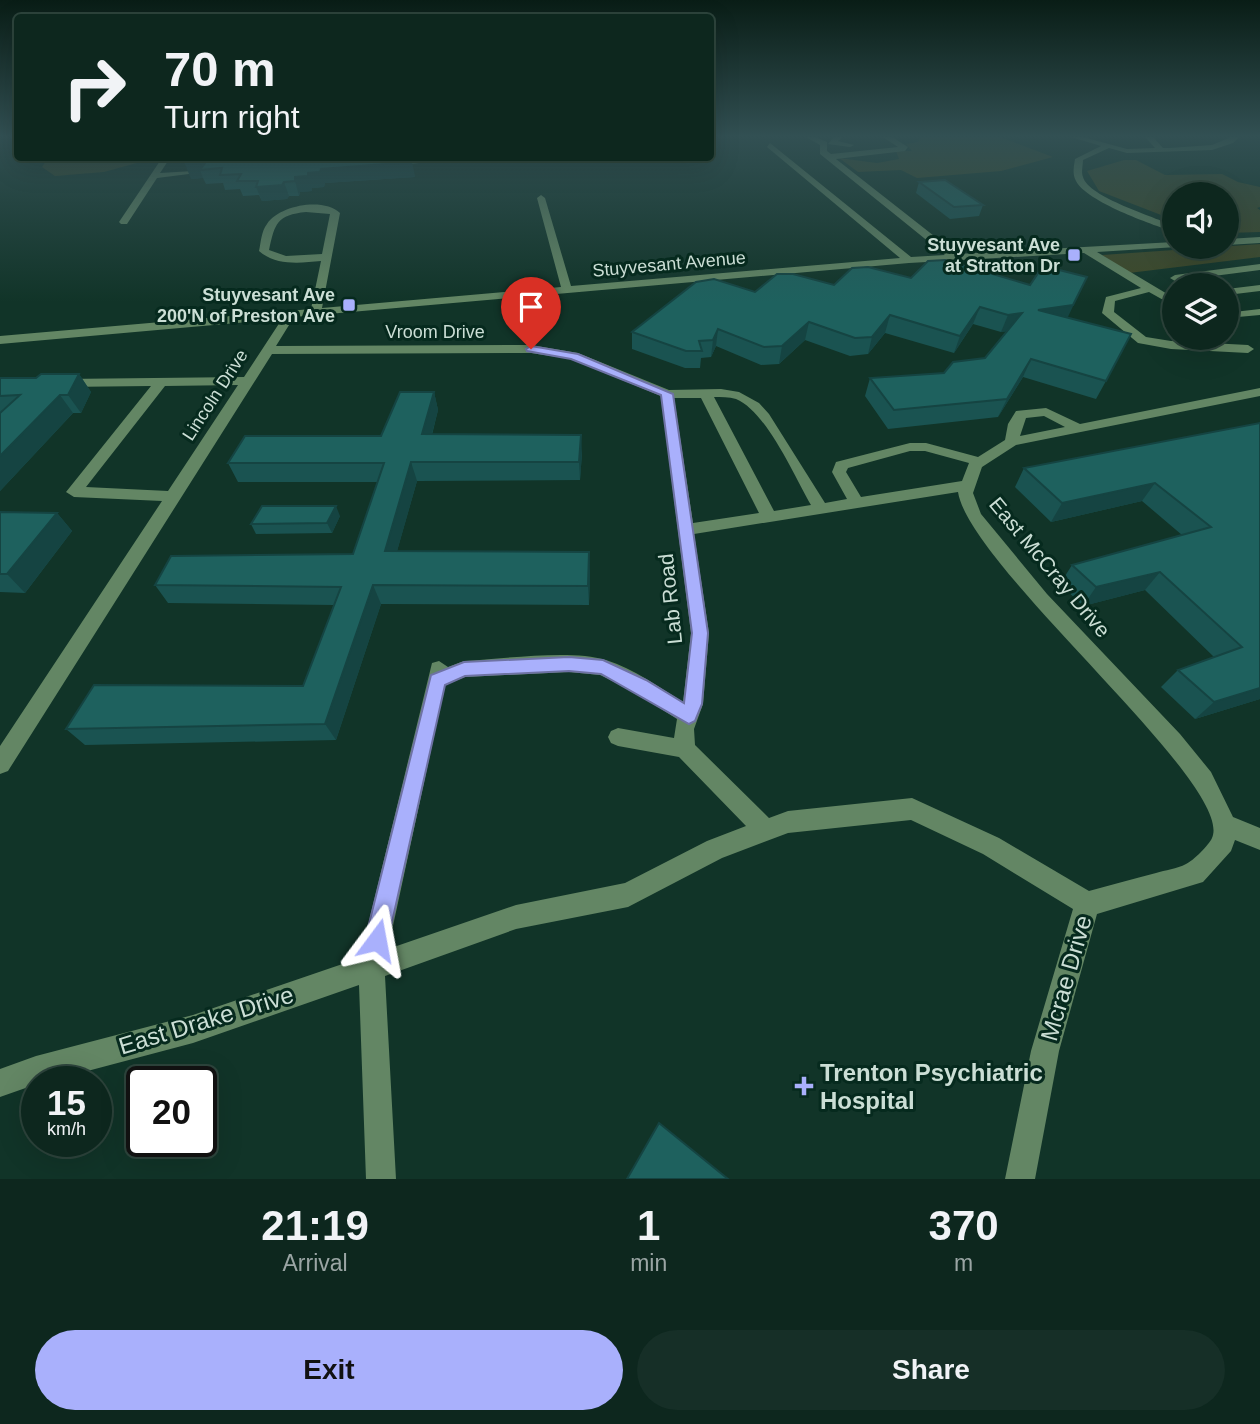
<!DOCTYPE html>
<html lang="en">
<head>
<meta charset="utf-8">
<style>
	body { margin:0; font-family:Arial,sans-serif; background:#162f27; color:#f1f3f6; height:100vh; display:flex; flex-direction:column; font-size:26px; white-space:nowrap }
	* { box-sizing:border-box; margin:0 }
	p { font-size:23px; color:#9aa5a4 }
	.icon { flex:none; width:38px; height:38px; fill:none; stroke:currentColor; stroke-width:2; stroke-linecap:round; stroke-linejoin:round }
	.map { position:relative; height:1179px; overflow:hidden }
	.details { display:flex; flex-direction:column; background:#0d271e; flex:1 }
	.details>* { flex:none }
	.banner { position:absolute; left:14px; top:14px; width:700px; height:147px; border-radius:7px; box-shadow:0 7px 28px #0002,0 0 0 2px #2d443c; background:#0d271e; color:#f1f3f6; overflow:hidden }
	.fabs { position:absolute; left:1162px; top:182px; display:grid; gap:14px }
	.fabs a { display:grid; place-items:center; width:77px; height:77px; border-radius:50%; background:#0d271e; box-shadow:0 7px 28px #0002,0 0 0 2px #2d443c; font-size:35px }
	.speed { position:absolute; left:21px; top:1066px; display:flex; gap:14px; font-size:35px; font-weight:700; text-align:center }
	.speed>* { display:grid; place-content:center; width:91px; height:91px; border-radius:50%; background:#0d271e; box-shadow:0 7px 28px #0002,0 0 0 2px #2d443c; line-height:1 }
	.speed small { font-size:18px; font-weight:400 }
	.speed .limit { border:4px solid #111; border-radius:10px; background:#fff; color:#111 }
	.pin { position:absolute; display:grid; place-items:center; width:60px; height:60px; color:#fff; margin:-72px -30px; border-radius:50% 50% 50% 0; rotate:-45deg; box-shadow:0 0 7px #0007 }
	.pin .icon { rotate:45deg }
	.me { position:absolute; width:77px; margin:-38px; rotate:13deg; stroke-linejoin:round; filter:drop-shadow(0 0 5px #0008) }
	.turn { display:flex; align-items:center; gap:24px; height:147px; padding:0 35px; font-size:32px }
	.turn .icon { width:91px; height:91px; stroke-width:2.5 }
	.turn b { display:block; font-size:49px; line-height:60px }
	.eta { display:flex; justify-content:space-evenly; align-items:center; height:119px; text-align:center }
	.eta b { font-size:42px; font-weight:800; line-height:49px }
	.primary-button { display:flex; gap:14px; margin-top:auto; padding:14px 35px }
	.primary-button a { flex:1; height:80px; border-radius:42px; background:#a9b0fc; color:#111; font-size:28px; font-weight:800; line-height:80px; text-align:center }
	.primary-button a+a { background:#162f27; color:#f1f3f6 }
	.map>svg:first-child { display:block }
	.green { fill:#3e4826 }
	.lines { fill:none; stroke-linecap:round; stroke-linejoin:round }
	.minor { fill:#638664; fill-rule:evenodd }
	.wall { fill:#1a5351 }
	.shaded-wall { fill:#154442 }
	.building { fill:#1e615e; stroke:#154442; stroke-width:2 }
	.route { fill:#a9b0fc; stroke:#6e72a4; stroke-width:2 }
	.poi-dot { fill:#a9b0fc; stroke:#062a1e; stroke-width:2.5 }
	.labels { text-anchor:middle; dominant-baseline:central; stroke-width:6; stroke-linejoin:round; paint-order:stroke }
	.far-poi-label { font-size:18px; font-weight:bold; fill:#cbded5; stroke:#062a1e; text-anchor:end }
	.far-street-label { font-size:18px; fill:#cbded5; stroke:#062a1e }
	.street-label { font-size:21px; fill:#cbded5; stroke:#062a1e }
	.near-street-label { font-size:24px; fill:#cbded5; stroke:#062a1e }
	.near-poi-label { font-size:24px; font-weight:bold; fill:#cbded5; stroke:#062a1e; text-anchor:start }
</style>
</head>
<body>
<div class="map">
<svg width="1260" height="1179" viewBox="0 0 1260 1179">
	<rect width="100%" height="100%" fill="#113428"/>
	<g class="green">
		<polygon points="921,137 1000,137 1053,157 1001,171 917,178 901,170 858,172 839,158 877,163 899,159 896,151 912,151 906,144 918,142"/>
		<polygon points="48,158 155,158 104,172 55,176 42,167"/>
		<polygon points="1124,160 1136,160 1165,175 1222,174 1238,182 1260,187 1260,207 1257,208 1260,210 1260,232 1227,233 1227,194 1174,194 1174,220 1099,191 1087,171"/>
		<polygon points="1260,244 1260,257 1129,273 1102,255"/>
	</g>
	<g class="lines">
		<g class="minor">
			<path d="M 806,137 L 815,137 L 827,142 L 827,151 L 831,154 L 898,147 L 883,137 L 892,137 L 908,147 L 905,151 L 836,159 L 957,254 L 1174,242 L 1174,247 L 1177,247 L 1097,252 L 1174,298 L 1174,306 L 1149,292 L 1115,301 L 1114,312 L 1146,337 L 1171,341 L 1248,345 L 1254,349 L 1248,353 L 1171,349 L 1138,343 L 1102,313 L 1106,297 L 1141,288 L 1084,253 L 909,263 L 294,317 L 276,346 L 531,345 L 578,353 L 669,390 L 721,389 L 739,392 L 759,403 L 769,414 L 825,503 L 847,499 L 832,472 L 836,462 L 910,443 L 926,443 L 978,457 L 1005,440 L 1008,424 L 1016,411 L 1046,408 L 1080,424 L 1260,388 L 1260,396 L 1016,445 L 982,467 L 973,493 L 981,514 L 1047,594 L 1180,734 L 1211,772 L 1233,817 L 1260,828 L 1260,850 L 1235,840 L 1231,851 L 1203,882 L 1097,914 L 1059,1051 L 1035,1179 L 1005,1179 L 1031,1051 L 1073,909 L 983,854 L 911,820 L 788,833 L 722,858 L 628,907 L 516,929 L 385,976 L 396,1179 L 366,1179 L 359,985 L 193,1043 L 46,1082 L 37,1082 L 37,1084 L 0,1097 L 0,1069 L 36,1056 L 193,1015 L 360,958 L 432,663 L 439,661 L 448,667 L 464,661 C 503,659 570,649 606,660 C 634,669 659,687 683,702 L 691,633 L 661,396 L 571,359 L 531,353 L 272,354 L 8,771 L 0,774 L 0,746 L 162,501 L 74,497 L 66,492 L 151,386 L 63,387 L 57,383 L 63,379 L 244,377 L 282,319 L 0,344 L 0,336 L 311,309 L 321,261 C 300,263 276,266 259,251 C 261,242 261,232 267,224 C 279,205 324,197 340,213 L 322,308 L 561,287 L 537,198 L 541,195 L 545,198 L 571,286 L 900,258 L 767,147 L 770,143 L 911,257 L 945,255 L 820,154 L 820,145 ZM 306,212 L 330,214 L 322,254 L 286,256 L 269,250 C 275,223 277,215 306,212 ZM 238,385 L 168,491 L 86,487 L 165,386 ZM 714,397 C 721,397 729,397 736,399 C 767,412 794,476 811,505 L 774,511 ZM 674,398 L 701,398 L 759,513 L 693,523 ZM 1044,416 L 1065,427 L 1020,436 L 1026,418 ZM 910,451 L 925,451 L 969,463 L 962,481 L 861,497 L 846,472 L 848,468 ZM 958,492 C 970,568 1236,785 1212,838 C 1209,845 1193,861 1186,864 C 1177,869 1165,870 1156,873 C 1133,879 1111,885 1089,891 L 999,838 L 912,798 L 788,811 L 769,818 L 695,745 L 694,729 L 703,704 L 709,633 L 694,534 ZM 569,672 L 600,675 L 633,691 L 677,719 L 674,738 L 618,728 L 611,731 L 608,737 L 611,743 L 618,746 L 679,757 L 746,826 L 707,841 L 625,883 L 516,905 L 388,949 L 445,685 L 465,677 Z"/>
			<polygon points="834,137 843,137 838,141 854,145 850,147 828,144"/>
			<path d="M 1071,137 L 1083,137 L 1127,149 L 1155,148 L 1145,137 L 1153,137 L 1163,148 L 1169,148 L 1212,145 L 1231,137 L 1239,137 L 1233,143 L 1212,150 L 1127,153 L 1109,148 L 1083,160 C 1083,165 1081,172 1083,177 C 1088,197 1155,217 1174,226 L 1174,232 C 1151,224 1087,202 1076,181 C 1072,174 1074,166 1075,159 L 1101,146 Z"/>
			<polygon points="162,158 170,158 160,173 193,171 197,173 157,178 127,224 121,224 119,222"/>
			<polygon points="438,158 468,158 409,164 405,162"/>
			<polygon points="1260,237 1260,243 1227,245 1227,239"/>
			<polygon points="1260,264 1260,270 1175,281 1170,278 1175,275"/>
			<polygon points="1260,285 1260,291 1227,295 1227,289"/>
			<polygon points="1260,309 1260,315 1227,318 1227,310 1234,312"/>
		</g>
	</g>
	<g class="wall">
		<polygon points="191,158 410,158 415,177 325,183 324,187 312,188 312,191 300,192 299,196 289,196 287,199 262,201 259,195 243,196 240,189 225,190 223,183 206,184 203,178 191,179 192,161"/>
		<polygon points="919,182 983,205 979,216 950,219 916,193"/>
		<polygon points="834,285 1067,318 1106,381 1096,399 1023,377 998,417 888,429 865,396 870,378 944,373 985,358 1007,331 1001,332 973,324 954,353 885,333 868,354 850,356 805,340 779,364 761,365 716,346 711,357 701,358 700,368 685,368 632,349 632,332 755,292"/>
		<polygon points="79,374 91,392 81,413 73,413 0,491 0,378 36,378"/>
		<polygon points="434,392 438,410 432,435 582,453 580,480 417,481 397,551 590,570 589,605 381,604 336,740 85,745 66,729 303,686 334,605 168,603 155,585 353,554 378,482 238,482 228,463 381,436"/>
		<polygon points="1260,423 1260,699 1195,719 1161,687 1178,670 1214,657 1145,590 1083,606 1060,584 1072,565 1182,535 1142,501 1051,522 1015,487 1024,468"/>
		<polygon points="0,512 57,513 72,531 25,593 0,592"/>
		<polygon points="340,516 332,533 256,534 251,524"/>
	</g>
	<g class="shaded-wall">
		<polygon points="412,162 415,177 325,183 324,187 312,188 312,191 300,192 299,196 295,181 295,177 321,169"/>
		<polygon points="205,163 200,170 203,178 191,179 185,164"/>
		<polygon points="284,182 289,196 287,199 262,201 256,187"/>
		<polygon points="1087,277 1065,323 1038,310"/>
		<polygon points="980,307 973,324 954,353 960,336"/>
		<polygon points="1022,313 1015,330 1001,332 1008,315"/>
		<polygon points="890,315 885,333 868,354 872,337"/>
		<polygon points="809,322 805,340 779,364 782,346"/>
		<polygon points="718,329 716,346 711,357 713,340"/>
		<polygon points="1031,359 1023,377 998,417 1007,399"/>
		<polygon points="79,374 91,392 81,413 68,395"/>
		<polygon points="434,392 438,410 427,453 422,434"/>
		<polygon points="60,395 73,413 0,491 0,456"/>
		<polygon points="581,435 582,453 580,480 579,462"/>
		<polygon points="411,462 417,481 392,569 385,551"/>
		<polygon points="1155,483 1142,501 1051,522 1062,503"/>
		<polygon points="336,506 340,516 332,533 327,523"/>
		<polygon points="57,513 72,531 25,593 7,574"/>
		<polygon points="589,552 590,570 589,605 588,586"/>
		<polygon points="1160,572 1145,590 1083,606 1096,587"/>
		<polygon points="373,585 381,604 336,740 325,724"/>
		<polygon points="1260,688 1260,699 1195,719 1214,702"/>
	</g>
	<g class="building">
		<polygon points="191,158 410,158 412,162 321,169 320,172 308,173 308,176 295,177 295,181 284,182 282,185 256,187 258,181 237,181 241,174 220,175 222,168 200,170 205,163 185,164 193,160"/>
		<polygon points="945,180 983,205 954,207 919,182"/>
		<polygon points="945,260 1030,285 1043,266 1087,277 1073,305 1038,310 1131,334 1106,381 1031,359 1007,399 894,410 870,378 944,373 953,362 985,358 1022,313 1008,315 980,307 960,336 890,315 872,337 855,338 809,322 782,346 764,347 718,329 713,340 699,341 702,351 686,351 632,332 696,282 714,279 755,292 777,274 793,274 834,285 852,268 868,267 911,278 928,261"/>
		<polygon points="41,374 79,374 68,395 60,395 0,456 0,413 20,395 0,396 0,378 36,378"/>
		<polygon points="400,392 434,392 422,434 581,435 579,462 411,462 385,551 589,552 588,586 373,585 325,724 66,729 94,685 303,686 341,587 155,585 171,556 353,554 384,463 228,463 245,436 381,436"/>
		<polygon points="1260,423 1260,688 1214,702 1178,670 1242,647 1160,572 1096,587 1072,565 1211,527 1155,483 1062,503 1024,468"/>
		<polygon points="262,506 336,506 327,523 251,524"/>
		<polygon points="0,512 57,513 7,574 0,574"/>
		<polygon points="659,1123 728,1179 627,1179"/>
	</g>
	<linearGradient id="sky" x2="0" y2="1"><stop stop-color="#091d16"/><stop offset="0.45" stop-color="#325053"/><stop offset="1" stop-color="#325053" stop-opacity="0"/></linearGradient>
	<rect width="1260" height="302" fill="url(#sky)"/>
	<polygon class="route" points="531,346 578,354 673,394 708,633 702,704 695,721 689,724 601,674 569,671 465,676 445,685 388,940 385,948 377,951 368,948 365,940 431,675 464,662 569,657 603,660 646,680 684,703 692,633 661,395 571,359 527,351 526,349"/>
	<g class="poi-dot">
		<rect x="1067" y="248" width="14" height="14" rx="3.5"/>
		<rect x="342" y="298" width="14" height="14" rx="3.5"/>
		<path d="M800.5 1075.5h7v7h7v7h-7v7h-7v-7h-7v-7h7z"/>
	</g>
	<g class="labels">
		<g class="far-poi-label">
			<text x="1060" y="245">Stuyvesant Ave<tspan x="1060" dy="21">at Stratton Dr</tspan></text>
			<text x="335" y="295">Stuyvesant Ave<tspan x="335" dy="21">200'N of Preston Ave</tspan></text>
		</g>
		<g class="far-street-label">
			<text transform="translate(669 264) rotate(-5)">Stuyvesant Avenue</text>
			<text x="435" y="332">Vroom Drive</text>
			<text transform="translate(215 395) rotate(-57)">Lincoln Drive</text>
		</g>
		<g class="street-label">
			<text transform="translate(1050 567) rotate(50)">East McCray Drive</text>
			<text transform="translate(670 599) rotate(-96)">Lab Road</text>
		</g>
		<g class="near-street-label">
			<text transform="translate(1066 978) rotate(-74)">Mcrae Drive</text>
			<text transform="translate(206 1020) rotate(-17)">East Drake Drive</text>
		</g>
		<g class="near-poi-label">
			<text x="820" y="1072">Trenton Psychiatric<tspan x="820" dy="28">Hospital</tspan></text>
		</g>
	</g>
</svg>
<div class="fabs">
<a><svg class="icon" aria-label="sound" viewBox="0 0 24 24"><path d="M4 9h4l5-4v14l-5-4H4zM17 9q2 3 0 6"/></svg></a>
<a><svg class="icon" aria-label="layers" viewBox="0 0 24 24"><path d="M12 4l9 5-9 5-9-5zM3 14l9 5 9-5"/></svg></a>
</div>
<div class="speed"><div>15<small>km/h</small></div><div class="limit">20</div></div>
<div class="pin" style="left:531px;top:349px;background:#d93025"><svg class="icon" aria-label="arrive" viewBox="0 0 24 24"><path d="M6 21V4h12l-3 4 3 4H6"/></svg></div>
<svg class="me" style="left:377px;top:940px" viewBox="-20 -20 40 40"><path d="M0-17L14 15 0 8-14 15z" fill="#a9b0fc" stroke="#fff" stroke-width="4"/></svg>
<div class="banner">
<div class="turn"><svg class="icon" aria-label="right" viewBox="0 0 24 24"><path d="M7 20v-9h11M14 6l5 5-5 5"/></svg><div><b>70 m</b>Turn right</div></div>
</div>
</div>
<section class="details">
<div class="eta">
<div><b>21:19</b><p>Arrival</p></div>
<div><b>1</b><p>min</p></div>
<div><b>370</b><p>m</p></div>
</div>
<div class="primary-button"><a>Exit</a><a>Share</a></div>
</section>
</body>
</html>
